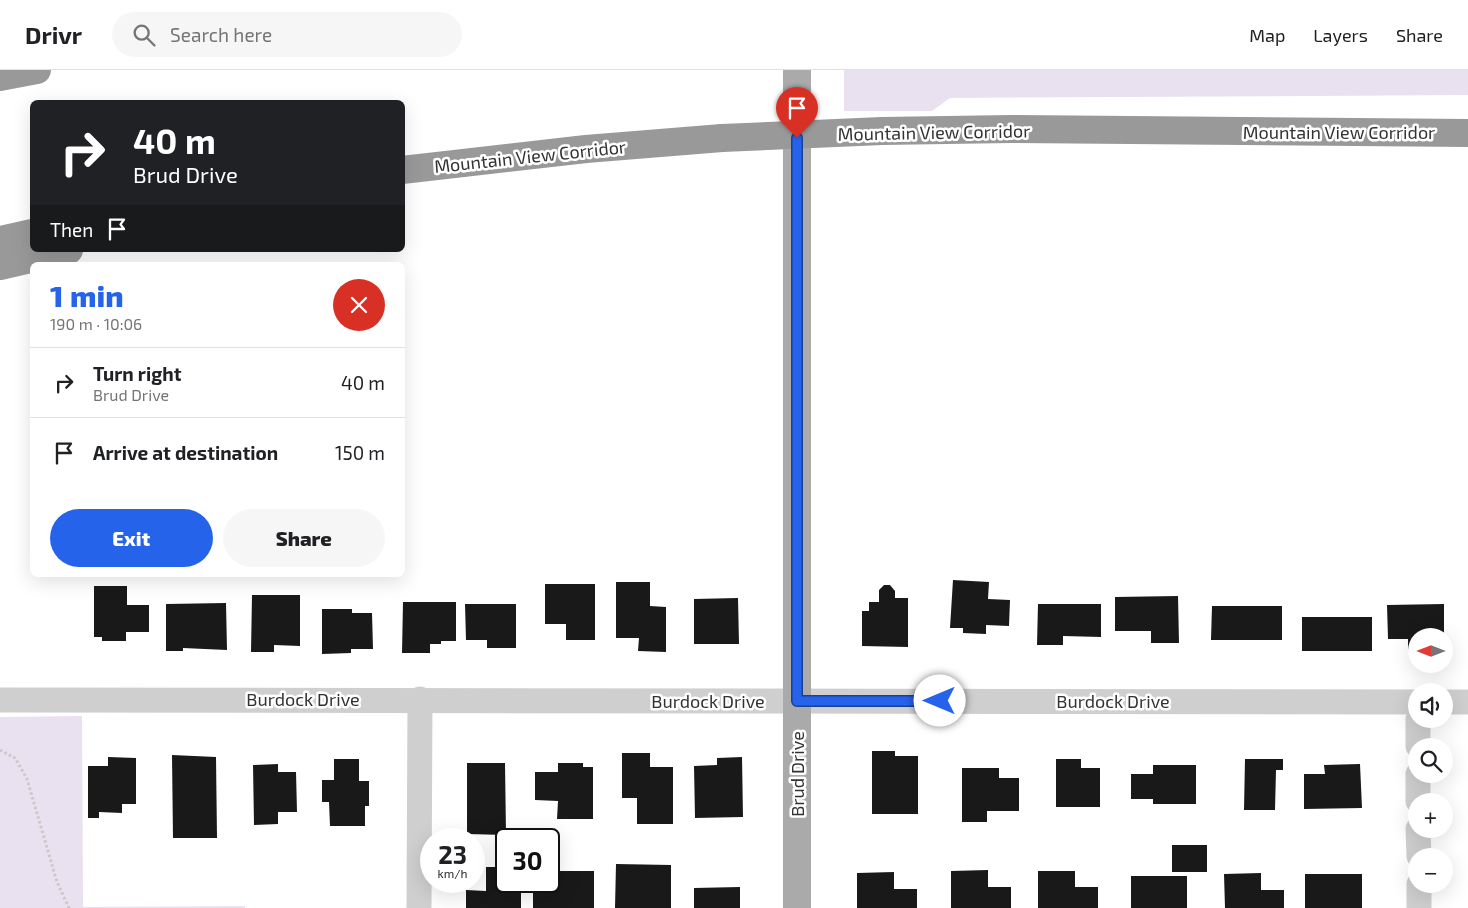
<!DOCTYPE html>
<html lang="en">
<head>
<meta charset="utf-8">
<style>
	body { margin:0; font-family:"Exo 2",sans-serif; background:#f6f6f6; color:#202124; height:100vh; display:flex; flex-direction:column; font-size:19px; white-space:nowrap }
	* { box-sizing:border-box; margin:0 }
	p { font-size:16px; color:#757577 }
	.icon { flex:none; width:28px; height:28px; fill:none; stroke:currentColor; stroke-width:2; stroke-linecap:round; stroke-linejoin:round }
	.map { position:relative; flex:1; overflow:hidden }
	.drawer { position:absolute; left:30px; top:192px; width:375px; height:315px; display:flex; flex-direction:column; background:#fff; border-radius:8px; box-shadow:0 5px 20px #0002 }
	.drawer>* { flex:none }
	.banner { position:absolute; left:30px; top:30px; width:375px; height:152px; border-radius:8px; box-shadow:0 5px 20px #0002; background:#202124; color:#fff; overflow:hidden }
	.needle { width:32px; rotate:270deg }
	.controls { position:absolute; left:1408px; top:558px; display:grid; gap:10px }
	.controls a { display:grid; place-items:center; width:45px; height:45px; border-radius:50%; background:#fff; box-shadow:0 5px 20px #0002; font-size:25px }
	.speed { position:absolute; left:420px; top:758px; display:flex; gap:10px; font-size:25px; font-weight:700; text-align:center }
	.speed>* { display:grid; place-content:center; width:65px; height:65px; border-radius:50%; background:#fff; box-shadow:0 5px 20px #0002; line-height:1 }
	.speed small { font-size:12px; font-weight:400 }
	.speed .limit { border:2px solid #111; border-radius:8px; background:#fff; color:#111 }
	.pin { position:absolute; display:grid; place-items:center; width:42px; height:42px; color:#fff; margin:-51px -21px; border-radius:50% 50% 50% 0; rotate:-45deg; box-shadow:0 0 5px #0007 }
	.pin .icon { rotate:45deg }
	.me { position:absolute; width:55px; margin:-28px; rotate:270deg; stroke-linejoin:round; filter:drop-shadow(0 0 4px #0008) }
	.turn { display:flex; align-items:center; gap:18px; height:105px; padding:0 20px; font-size:22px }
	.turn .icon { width:65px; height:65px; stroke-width:2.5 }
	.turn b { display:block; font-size:35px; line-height:42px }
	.then { display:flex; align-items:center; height:48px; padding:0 20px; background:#0003; gap:10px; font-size:19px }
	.round { display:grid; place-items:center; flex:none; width:52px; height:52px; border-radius:26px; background:#f6f6f6 }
	.headline { display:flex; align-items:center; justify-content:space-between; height:85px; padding:0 20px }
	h1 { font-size:30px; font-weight:800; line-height:38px; color:#2563eb }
	.button { display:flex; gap:10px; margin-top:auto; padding:10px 20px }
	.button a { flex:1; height:58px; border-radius:30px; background:#2563eb; color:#fff; font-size:20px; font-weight:800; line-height:58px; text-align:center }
	.button a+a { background:#f6f6f6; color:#202124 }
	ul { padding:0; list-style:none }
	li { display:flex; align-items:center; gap:15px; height:70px; padding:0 20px; border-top:1px solid #e0e0e0 }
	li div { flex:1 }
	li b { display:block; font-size:19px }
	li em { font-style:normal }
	header { display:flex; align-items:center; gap:30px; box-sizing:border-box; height:70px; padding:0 25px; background:#fff; border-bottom:1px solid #e0e0e0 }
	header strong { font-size:24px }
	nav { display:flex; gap:28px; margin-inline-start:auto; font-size:18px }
	.search { width:350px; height:45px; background:#f6f6f6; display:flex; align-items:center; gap:12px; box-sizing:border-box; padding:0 18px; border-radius:28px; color:#757577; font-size:19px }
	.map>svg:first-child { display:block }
	.green { fill:#e9e1ef }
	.building { fill:#191919 }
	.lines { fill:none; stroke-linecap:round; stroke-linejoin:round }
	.path { stroke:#c9c9c9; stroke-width:3; stroke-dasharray:2.5 2.5; stroke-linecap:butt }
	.minor { stroke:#cfcfcf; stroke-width:25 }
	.major { stroke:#aaa; stroke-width:28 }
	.highway { stroke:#999; stroke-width:28 }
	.highway-bridge { stroke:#999; stroke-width:28 }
	.route-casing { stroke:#184099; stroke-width:12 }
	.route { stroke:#2563eb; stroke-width:9 }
	.labels { text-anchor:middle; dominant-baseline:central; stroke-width:5; stroke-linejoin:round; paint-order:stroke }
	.street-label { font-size:18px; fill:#323232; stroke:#fff }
</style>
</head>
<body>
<header>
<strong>Drivr</strong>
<div class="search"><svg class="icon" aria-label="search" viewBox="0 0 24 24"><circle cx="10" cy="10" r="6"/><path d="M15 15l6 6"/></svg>Search here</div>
<nav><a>Map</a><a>Layers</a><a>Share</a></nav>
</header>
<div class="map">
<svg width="1468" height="838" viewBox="0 0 1468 838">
	<rect width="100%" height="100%" fill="#fff"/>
	<g class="green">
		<polygon points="844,0 1468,0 1468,25 950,28 932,41 844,41"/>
		<polygon points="82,646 83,837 245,836 245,838 0,838 0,647"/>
	</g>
	<g class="building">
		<polygon points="953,510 989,512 988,529 1010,530 1009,556 986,555 986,564 963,563 963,558 950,558"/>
		<polygon points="616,512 650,512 650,536 666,537 666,582 638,581 639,568 616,568"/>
		<polygon points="545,514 595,514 595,570 566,570 566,554 545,554"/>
		<polygon points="884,515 890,515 895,521 895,528 908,528 908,577 862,576 862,541 869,541 869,532 879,532 879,520"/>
		<polygon points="94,516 127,516 127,535 149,535 149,562 126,562 126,571 102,571 102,567 94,567"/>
		<polygon points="252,525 300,525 300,576 274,575 274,582 251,582"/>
		<polygon points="1178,526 1179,573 1151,573 1151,561 1115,561 1115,527"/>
		<polygon points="738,528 739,574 694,574 694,529"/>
		<polygon points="403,532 456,532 456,571 441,571 441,574 430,574 430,583 402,583"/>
		<polygon points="226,533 227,580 183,578 183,581 166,581 166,534"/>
		<polygon points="465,534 516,534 516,578 487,578 487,570 466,570"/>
		<polygon points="1038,534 1101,534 1101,567 1063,566 1063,575 1037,575"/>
		<polygon points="1444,534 1444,566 1416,566 1416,579 1408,579 1408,569 1388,569 1387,535"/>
		<polygon points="1212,536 1282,536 1282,570 1211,570"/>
		<polygon points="322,539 352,539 352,543 372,543 373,579 351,579 351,583 322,584"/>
		<rect x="1302" y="547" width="70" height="34"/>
		<polygon points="872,681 895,681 895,686 918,686 918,744 872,744"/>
		<polygon points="622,683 650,683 650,697 673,697 673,754 637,754 637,728 622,728"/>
		<polygon points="172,685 216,687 217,768 173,768"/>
		<polygon points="108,687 136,688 136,734 122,734 122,743 99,742 99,748 88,748 88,696 108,696"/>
		<polygon points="742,687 743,747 695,748 694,696 717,695 717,688"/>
		<polygon points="334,689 359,689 359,711 369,711 369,736 365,736 365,756 330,756 329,732 322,732 322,710 334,710"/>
		<polygon points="1056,689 1081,689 1081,698 1100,698 1100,737 1056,737"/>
		<polygon points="1245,689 1283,689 1283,700 1276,700 1275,740 1244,740"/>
		<polygon points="467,693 505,693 506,765 467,764"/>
		<polygon points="558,693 583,693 583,697 593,697 593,749 557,749 558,731 535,730 535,702 558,702"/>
		<polygon points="278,694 278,702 296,702 297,742 278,742 278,754 254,755 253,695"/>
		<polygon points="1360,694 1362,738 1304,739 1304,704 1325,704 1324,695"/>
		<polygon points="1153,695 1196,695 1196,734 1153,734 1153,729 1131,729 1131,704 1153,704"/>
		<polygon points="962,698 999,698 999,708 1019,708 1019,741 987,741 987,752 962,752"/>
		<rect x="1172" y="775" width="35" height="27"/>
		<polygon points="616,794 671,795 671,838 615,838"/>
		<polygon points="486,797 506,797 506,811 521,811 521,838 466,838 466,820 486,821"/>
		<polygon points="988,800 988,817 1011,817 1011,838 951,838 951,801"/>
		<polygon points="558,801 594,801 594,838 533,838 533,811 549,811 549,807 558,807"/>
		<polygon points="1038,801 1075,801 1075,817 1098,817 1098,838 1038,838"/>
		<polygon points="894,802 894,819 917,819 917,838 857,838 857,803"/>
		<polygon points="1261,803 1261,820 1284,820 1284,838 1225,838 1224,804"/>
		<rect x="1305" y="804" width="57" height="34"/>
		<rect x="1131" y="806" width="56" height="32"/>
		<polygon points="740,817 740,838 694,838 694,818"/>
	</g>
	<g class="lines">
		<polyline class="path" points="0,680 15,688 27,709 57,812 69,838"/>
		<g class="minor">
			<polyline points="0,630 1416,632"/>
			<polyline points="1444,632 1468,632"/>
			<polyline points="1418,649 1418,676"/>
			<polyline points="1418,704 1418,731"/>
			<polyline points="1418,759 1419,786"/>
			<polyline points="1419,814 1419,838"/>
			<polyline points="419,838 420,629"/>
		</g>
		<polyline class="major" points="797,0 797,838"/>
		<g class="highway">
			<polyline points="0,7 37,0"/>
			<polyline points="882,61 1011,59 1468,63"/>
			<polyline points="402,100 586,79 722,68"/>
			<polyline points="0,170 32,163"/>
			<polyline points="0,196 69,180"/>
		</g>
		<polyline class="highway-bridge" points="722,68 882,61"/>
	</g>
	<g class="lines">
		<defs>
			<polyline id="route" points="797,68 797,631 940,631"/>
		</defs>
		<use href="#route" class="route-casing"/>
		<use href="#route" class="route"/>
	</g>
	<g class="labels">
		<g class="street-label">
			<text transform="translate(934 62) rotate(-1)">Mountain View Corridor</text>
			<text x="1339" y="62">Mountain View Corridor</text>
			<text transform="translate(530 86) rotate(-6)">Mountain View Corridor</text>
			<text x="303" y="629">Burdock Drive</text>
			<text x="708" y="631">Burdock Drive</text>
			<text x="1113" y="631">Burdock Drive</text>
			<text transform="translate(797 704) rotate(-90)">Brud Drive</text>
		</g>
	</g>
</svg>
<div class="controls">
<a><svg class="needle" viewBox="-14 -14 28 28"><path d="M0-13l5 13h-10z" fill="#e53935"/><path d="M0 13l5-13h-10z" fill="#757577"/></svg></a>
<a><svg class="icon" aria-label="sound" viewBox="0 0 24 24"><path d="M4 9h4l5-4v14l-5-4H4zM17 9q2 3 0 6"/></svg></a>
<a><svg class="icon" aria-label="search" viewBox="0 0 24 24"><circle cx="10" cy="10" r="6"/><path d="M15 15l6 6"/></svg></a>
<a>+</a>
<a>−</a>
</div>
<div class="speed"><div>23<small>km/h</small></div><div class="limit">30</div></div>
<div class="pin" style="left:797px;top:68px;background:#d93025"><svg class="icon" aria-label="arrive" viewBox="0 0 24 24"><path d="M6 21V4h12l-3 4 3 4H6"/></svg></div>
<svg class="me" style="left:940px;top:631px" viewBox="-20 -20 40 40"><circle r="19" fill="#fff"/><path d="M0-13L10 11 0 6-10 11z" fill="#2563eb"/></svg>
<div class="banner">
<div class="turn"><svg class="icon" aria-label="right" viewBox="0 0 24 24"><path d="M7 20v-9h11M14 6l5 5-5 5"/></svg><div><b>40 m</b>Brud Drive</div></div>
<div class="then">Then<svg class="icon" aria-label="arrive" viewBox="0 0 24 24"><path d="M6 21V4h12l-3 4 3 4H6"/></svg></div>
</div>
<section class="drawer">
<div class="headline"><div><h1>1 min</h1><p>190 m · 10:06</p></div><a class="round" style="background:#d93025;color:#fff"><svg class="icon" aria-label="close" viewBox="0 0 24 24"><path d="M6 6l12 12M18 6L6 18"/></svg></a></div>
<ul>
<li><svg class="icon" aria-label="right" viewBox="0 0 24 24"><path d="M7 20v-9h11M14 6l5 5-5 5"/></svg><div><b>Turn right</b><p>Brud Drive</p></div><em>40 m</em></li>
<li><svg class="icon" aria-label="arrive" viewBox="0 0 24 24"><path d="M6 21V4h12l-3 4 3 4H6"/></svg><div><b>Arrive at destination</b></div><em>150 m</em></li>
</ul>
<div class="button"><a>Exit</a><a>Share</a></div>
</section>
</div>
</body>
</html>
